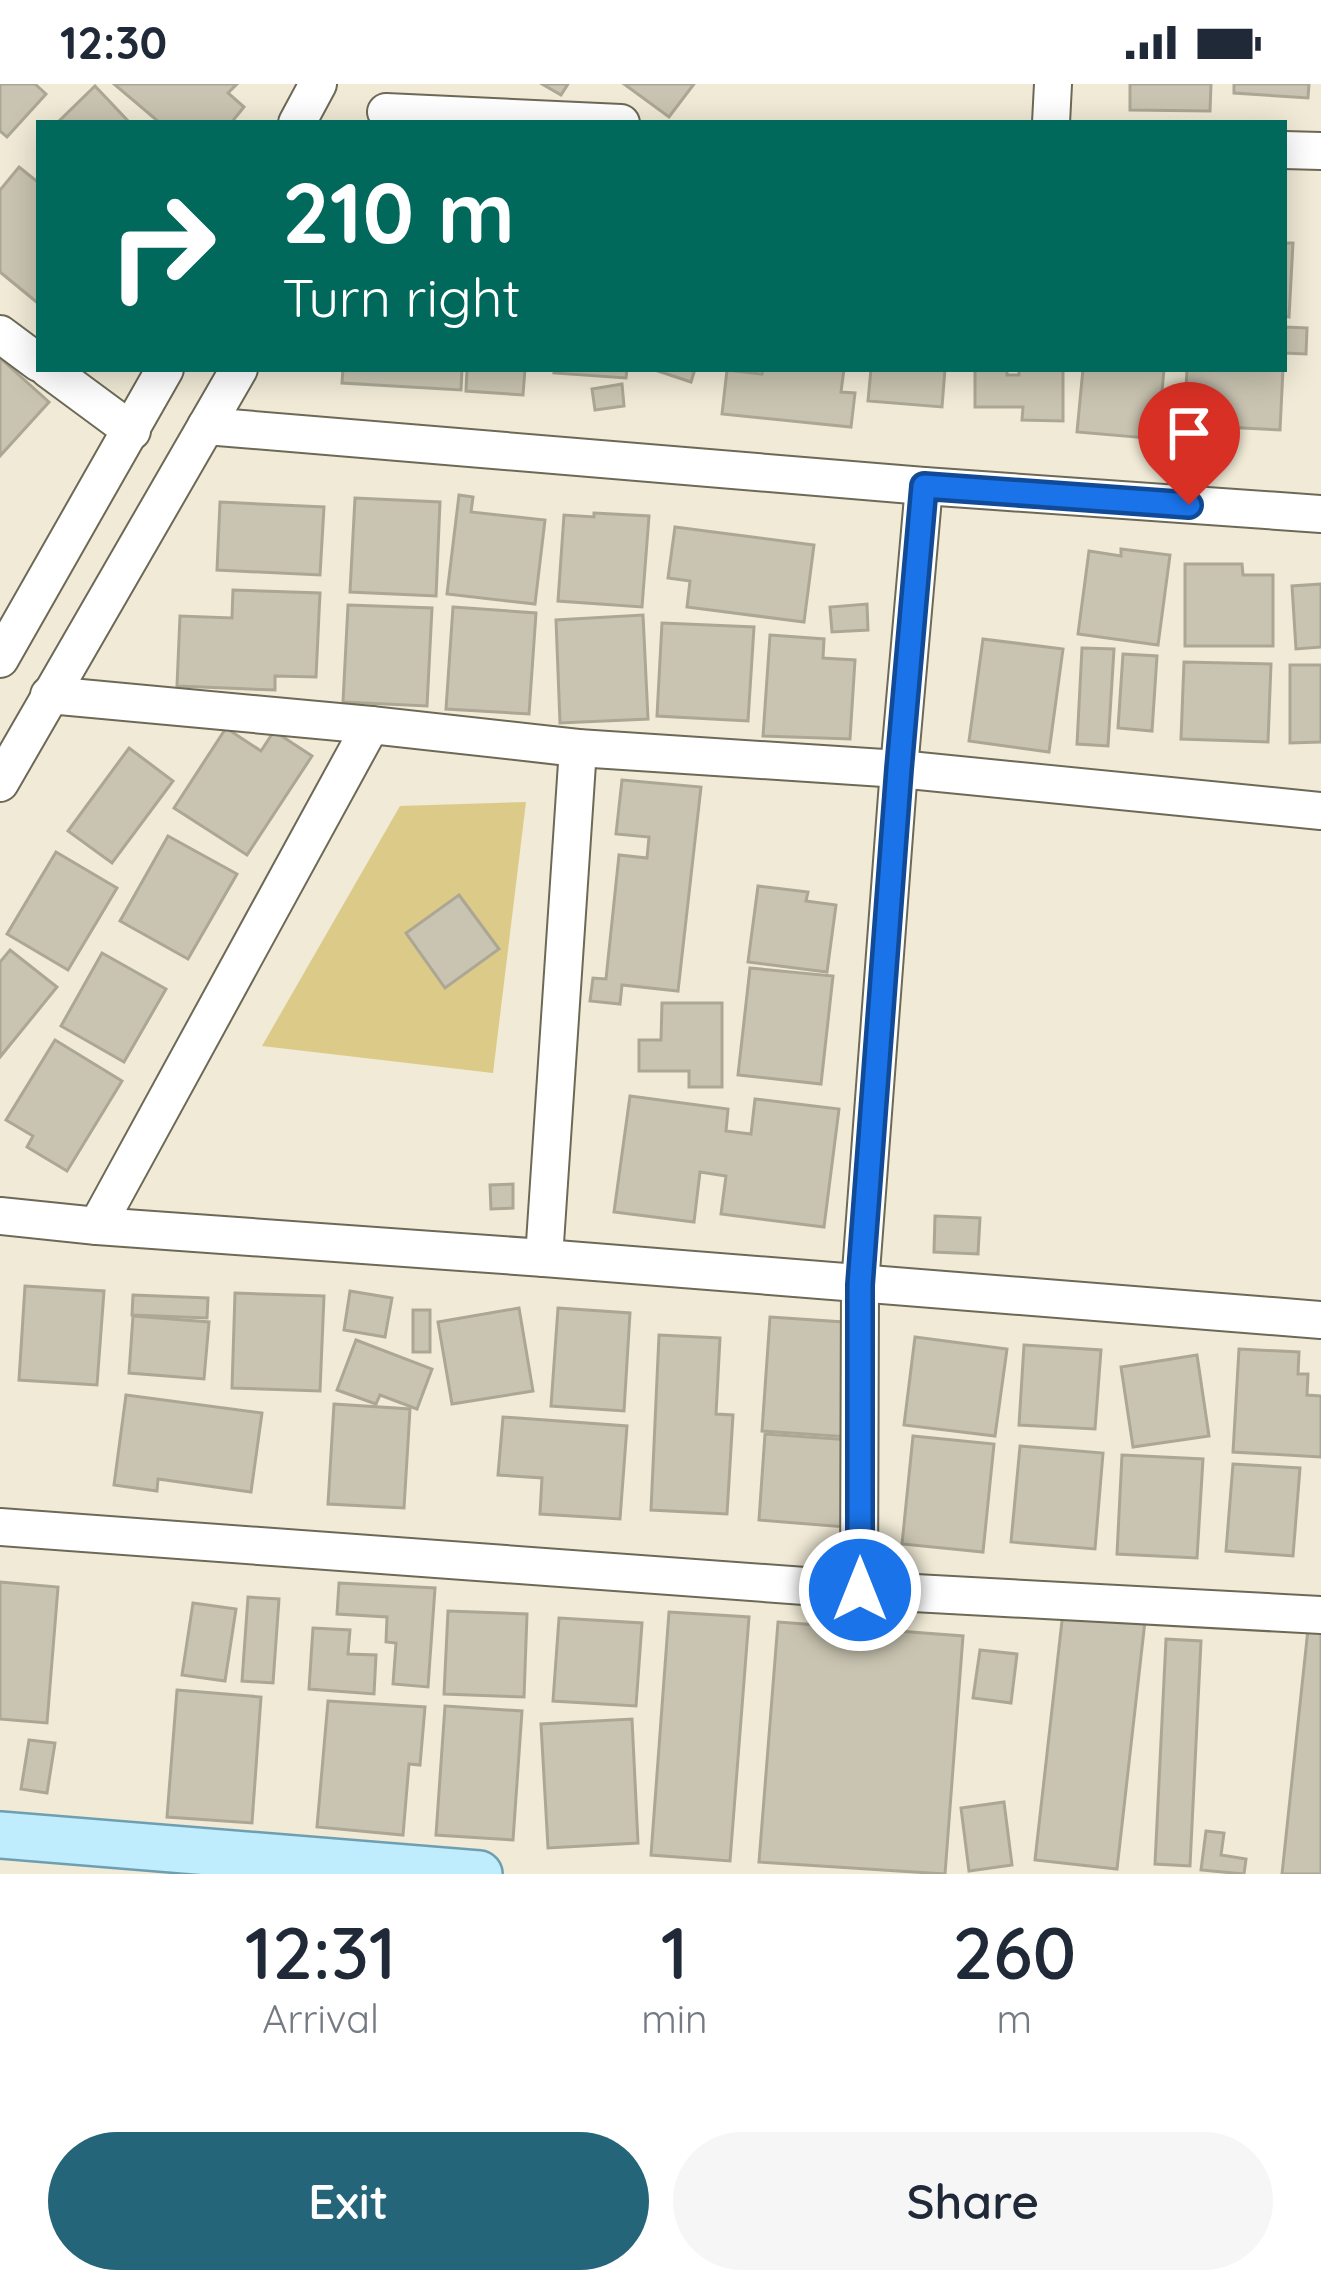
<!DOCTYPE html>
<html lang="en">
<head>
<meta charset="utf-8">
<style>
	body { margin:0; font-family:Quicksand,sans-serif; background:#f6f6f7; color:#1f2937; height:100vh; display:flex; flex-direction:column; font-size:45px; white-space:nowrap }
	* { box-sizing:border-box; margin:0 }
	p { font-size:39px; color:#747a83 }
	.icon { flex:none; width:66px; height:66px; fill:none; stroke:currentColor; stroke-width:2; stroke-linecap:round; stroke-linejoin:round }
	.map { position:relative; height:1790px; overflow:hidden }
	.details { display:flex; flex-direction:column; background:#fff; flex:1 }
	.details>* { flex:none }
	.top-card { position:absolute; left:36px; top:36px; width:1251px; height:252px; border-radius:0px; box-shadow:0 6px 30px #0003; background:#00695c; color:#fff; overflow:hidden }
	.pin { position:absolute; display:grid; place-items:center; width:102px; height:102px; color:#fff; margin:-123px -51px; border-radius:50% 50% 50% 0; rotate:-45deg; box-shadow:0 0 12px #0007 }
	.pin .icon { rotate:45deg }
	.me { position:absolute; width:132px; margin:-66px; rotate:0deg; stroke-linejoin:round; filter:drop-shadow(0 0 9px #0008) }
	.turn { display:flex; align-items:center; gap:42px; height:252px; padding:0 48px; font-size:54px }
	.turn .icon { width:156px; height:156px; stroke-width:2.5 }
	.turn b { display:block; font-size:84px; line-height:102px }
	.eta { display:flex; justify-content:space-evenly; align-items:center; height:204px; text-align:center }
	.eta b { font-size:72px; font-weight:600; line-height:84px }
	.button { display:flex; gap:24px; margin-top:auto; padding:24px 48px }
	.button a { flex:1; height:138px; border-radius:72px; background:#25657a; color:#fff; font-size:48px; font-weight:600; line-height:138px; text-align:center }
	.button a+a { background:#f6f6f7; color:#1f2937 }
	.status { display:flex; justify-content:space-between; align-items:center; height:84px; padding:0 60px; background:#fff; direction:ltr }
	.status svg { height:33px; fill:currentColor }
	.map>svg:first-child { display:block }
	.green { fill:#dcca88 }
	.building { fill:#c9c4b1; stroke:#aca794; stroke-width:3 }
	.lines { fill:none; stroke-linecap:round; stroke-linejoin:round }
	.minor-casing { stroke:#6d6957; stroke-width:40 }
	.major-casing { stroke:#6e9fb0; stroke-width:50 }
	.minor { stroke:#fff; stroke-width:36 }
	.major { stroke:#bfedfe; stroke-width:45 }
	.route-casing { stroke:#114b97; stroke-width:30 }
	.route { stroke:#1a73e8; stroke-width:21 }
</style>
</head>
<body>
<div class="status"><b>12:30</b><svg viewBox="0 0 49 12"><path d="M0 12V9h3v3zM5 12V6h3v6zM10 12V3h3v9zM15 12V0h3v12zM26 1h20v11H26zM47 4h2v5h-2z"/></svg></div>
<div class="map">
<svg width="1321" height="1790" viewBox="0 0 1321 1790">
	<rect width="100%" height="100%" fill="#f0ead6"/>
	<polygon class="green" points="526,718 493,989 262,962 400,722"/>
	<g class="building">
		<polygon points="0,0 35,0 46,10 7,53 0,47"/>
		<polygon points="114,0 237,0 228,9 244,23 231,39 160,39"/>
		<polygon points="542,0 568,0 561,11"/>
		<polygon points="624,0 694,0 669,33"/>
		<polygon points="1130,0 1211,0 1210,27 1130,26"/>
		<polygon points="1234,0 1309,0 1308,14 1234,9"/>
		<polygon points="95,2 130,39 57,39"/>
		<polygon points="19,83 39,99 39,220 0,188 0,106"/>
		<polygon points="1284,159 1293,159 1289,233 1284,232"/>
		<polygon points="1284,243 1307,244 1306,270 1284,269"/>
		<polygon points="0,274 49,318 0,372"/>
		<polygon points="343,285 462,285 461,306 342,299"/>
		<polygon points="467,285 525,285 523,311 466,307"/>
		<polygon points="555,285 627,285 626,294 554,289"/>
		<polygon points="652,285 695,285 691,298"/>
		<polygon points="763,285 844,285 841,308 855,309 851,343 722,330 727,286 762,290"/>
		<polygon points="871,285 945,285 942,323 868,317"/>
		<polygon points="975,285 1007,285 1007,291 1019,291 1019,285 1063,285 1063,337 1022,336 1023,323 975,323"/>
		<polygon points="1083,285 1164,285 1158,355 1077,348"/>
		<polygon points="1187,285 1283,285 1280,346 1184,341"/>
		<polygon points="622,300 624,322 595,326 592,305"/>
		<polygon points="459,411 473,413 471,428 545,436 535,520 447,510"/>
		<polygon points="355,414 440,418 436,512 350,508"/>
		<polygon points="220,418 324,423 320,491 217,486"/>
		<polygon points="594,429 649,432 642,523 558,517 564,431 594,433"/>
		<polygon points="675,443 814,461 804,538 687,523 690,497 668,494"/>
		<polygon points="1121,465 1170,471 1158,561 1078,550 1089,467 1121,472"/>
		<polygon points="1185,480 1242,480 1243,491 1273,491 1273,562 1185,562"/>
		<polygon points="1321,500 1321,563 1296,565 1292,502"/>
		<polygon points="233,506 320,509 316,593 275,592 275,606 177,602 180,532 232,534"/>
		<polygon points="867,520 868,546 832,548 830,523"/>
		<polygon points="348,521 432,524 427,622 343,618"/>
		<polygon points="453,523 536,529 529,630 446,625"/>
		<polygon points="643,531 648,635 560,639 556,536"/>
		<polygon points="662,539 754,543 748,637 657,632"/>
		<polygon points="770,551 824,555 823,574 855,576 850,655 763,652"/>
		<polygon points="983,555 1063,565 1049,668 969,657"/>
		<polygon points="1082,564 1114,565 1108,662 1077,660"/>
		<polygon points="1123,570 1157,572 1152,647 1118,644"/>
		<polygon points="1184,578 1271,580 1268,658 1181,655"/>
		<polygon points="1290,581 1321,581 1321,658 1290,659"/>
		<polygon points="226,644 261,667 274,647 312,672 247,771 174,724"/>
		<polygon points="129,664 173,697 112,779 68,747"/>
		<polygon points="622,696 701,703 678,907 622,901 620,920 590,917 593,894 606,895 619,771 647,774 649,753 616,750"/>
		<polygon points="168,752 237,790 188,875 120,837"/>
		<polygon points="56,768 117,804 68,886 7,850"/>
		<polygon points="758,802 808,808 806,817 836,821 827,888 748,878"/>
		<polygon points="459,811 499,865 445,904 406,849"/>
		<polygon points="10,866 57,903 0,973 0,878"/>
		<polygon points="102,869 166,905 124,978 61,942"/>
		<polygon points="750,884 833,892 821,1000 738,991"/>
		<polygon points="662,919 722,919 722,1003 689,1003 689,987 639,987 639,956 661,956"/>
		<polygon points="55,956 122,997 67,1087 27,1063 33,1052 6,1036"/>
		<polygon points="630,1012 728,1025 726,1047 751,1050 755,1015 839,1025 824,1143 721,1130 726,1092 700,1088 694,1138 614,1128"/>
		<polygon points="513,1100 513,1124 491,1125 490,1101"/>
		<polygon points="935,1132 980,1134 978,1170 934,1168"/>
		<polygon points="25,1202 104,1207 97,1301 19,1296"/>
		<polygon points="350,1207 392,1214 385,1253 344,1246"/>
		<polygon points="235,1209 324,1212 320,1307 232,1304"/>
		<polygon points="133,1211 208,1214 207,1234 132,1231"/>
		<polygon points="519,1224 533,1307 452,1320 438,1238"/>
		<polygon points="558,1224 630,1229 624,1327 551,1322"/>
		<rect x="413" y="1226" width="17" height="42"/>
		<polygon points="133,1232 209,1238 204,1295 129,1289"/>
		<polygon points="770,1233 858,1239 849,1353 762,1347"/>
		<polygon points="659,1251 720,1254 716,1330 733,1331 727,1430 651,1426"/>
		<polygon points="915,1253 1007,1265 995,1352 904,1341"/>
		<polygon points="356,1256 432,1285 417,1325 380,1311 376,1320 337,1306"/>
		<polygon points="1024,1261 1101,1266 1095,1345 1019,1341"/>
		<polygon points="1239,1265 1299,1268 1298,1290 1308,1290 1307,1311 1321,1312 1321,1373 1233,1368"/>
		<polygon points="1197,1271 1209,1352 1133,1363 1121,1283"/>
		<polygon points="126,1311 262,1329 251,1408 158,1395 157,1407 114,1401"/>
		<polygon points="334,1320 410,1325 404,1424 328,1420"/>
		<polygon points="503,1333 627,1342 620,1435 540,1430 542,1394 498,1391"/>
		<polygon points="765,1350 851,1356 845,1443 759,1436"/>
		<polygon points="913,1352 994,1360 983,1468 902,1460"/>
		<polygon points="1020,1362 1103,1369 1095,1465 1011,1458"/>
		<polygon points="1122,1371 1203,1375 1197,1474 1117,1470"/>
		<polygon points="1233,1380 1300,1384 1293,1472 1226,1467"/>
		<polygon points="0,1498 58,1503 47,1639 0,1635"/>
		<polygon points="339,1499 435,1504 428,1603 393,1600 396,1559 386,1558 387,1533 337,1530"/>
		<polygon points="248,1513 279,1515 273,1599 242,1597"/>
		<polygon points="193,1519 236,1525 225,1597 182,1591"/>
		<polygon points="448,1527 527,1530 524,1613 444,1610"/>
		<polygon points="669,1528 749,1533 730,1777 651,1771"/>
		<polygon points="1063,1528 1145,1537 1117,1785 1035,1776"/>
		<polygon points="559,1534 642,1539 636,1622 553,1617"/>
		<polygon points="778,1538 963,1552 945,1790 759,1778"/>
		<polygon points="313,1544 350,1546 348,1570 376,1571 374,1610 309,1605"/>
		<polygon points="1308,1545 1321,1546 1321,1790 1282,1790"/>
		<polygon points="1166,1555 1201,1557 1190,1782 1155,1780"/>
		<polygon points="980,1566 1017,1570 1011,1619 973,1614"/>
		<polygon points="177,1606 261,1613 252,1739 167,1733"/>
		<polygon points="328,1617 425,1623 420,1681 409,1680 403,1751 317,1743"/>
		<polygon points="445,1622 522,1627 513,1756 436,1751"/>
		<polygon points="632,1635 638,1759 548,1764 541,1640"/>
		<polygon points="29,1656 55,1659 47,1709 21,1705"/>
		<polygon points="1004,1718 1012,1781 969,1787 961,1724"/>
		<polygon points="1206,1747 1224,1749 1221,1771 1246,1775 1244,1790 1201,1786"/>
	</g>
	<g class="lines">
		<defs>
			<g id="minor">
				<polyline points="386,28 621,39"/>
				<polyline points="297,39 318,0"/>
				<polyline points="1051,39 1053,0"/>
				<polyline points="1284,66 1321,67"/>
				<polyline points="0,250 39,279"/>
				<polyline points="48,285 132,347"/>
				<polyline points="206,342 924,402 1321,430"/>
				<polyline points="0,575 165,285"/>
				<polyline points="49,611 371,641 578,664 899,685 1321,727"/>
				<polyline points="0,699 239,285"/>
				<polyline points="0,1132 97,1142 544,1174 1321,1236"/>
				<polyline points="97,1142 371,641"/>
				<polyline points="544,1174 578,664"/>
				<polyline points="0,1443 859,1506 1321,1531"/>
				<polyline points="859,1506 860,1201 899,685 924,402"/>
			</g>
			<polyline id="major" points="0,1751 479,1790"/>
		</defs>
		<use href="#minor" class="minor-casing"/>
		<use href="#major" class="major-casing"/>
		<use href="#minor" class="minor"/>
		<use href="#major" class="major"/>
	</g>
	<g class="lines">
		<defs>
			<polyline id="route" points="860,1506 860,1201 899,685 924,402 1189,421"/>
		</defs>
		<use href="#route" class="route-casing"/>
		<use href="#route" class="route"/>
	</g>
</svg>
<div class="pin" style="left:1189px;top:421px;background:#d93025"><svg class="icon" aria-label="arrive" viewBox="0 0 24 24"><path d="M6 21V4h12l-3 4 3 4H6"/></svg></div>
<svg class="me" style="left:860px;top:1506px" viewBox="-20 -20 40 40"><circle r="17" fill="#1a73e8" stroke="#fff" stroke-width="3"/><path d="M0-11L8 9 0 5-8 9z" fill="#fff"/></svg>
<div class="top-card">
<div class="turn"><svg class="icon" aria-label="right" viewBox="0 0 24 24"><path d="M7 20v-9h11M14 6l5 5-5 5"/></svg><div><b>210 m</b>Turn right</div></div>
</div>
</div>
<section class="details">
<div class="eta">
<div><b>12:31</b><p>Arrival</p></div>
<div><b>1</b><p>min</p></div>
<div><b>260</b><p>m</p></div>
</div>
<div class="button"><a>Exit</a><a>Share</a></div>
</section>
</body>
</html>
